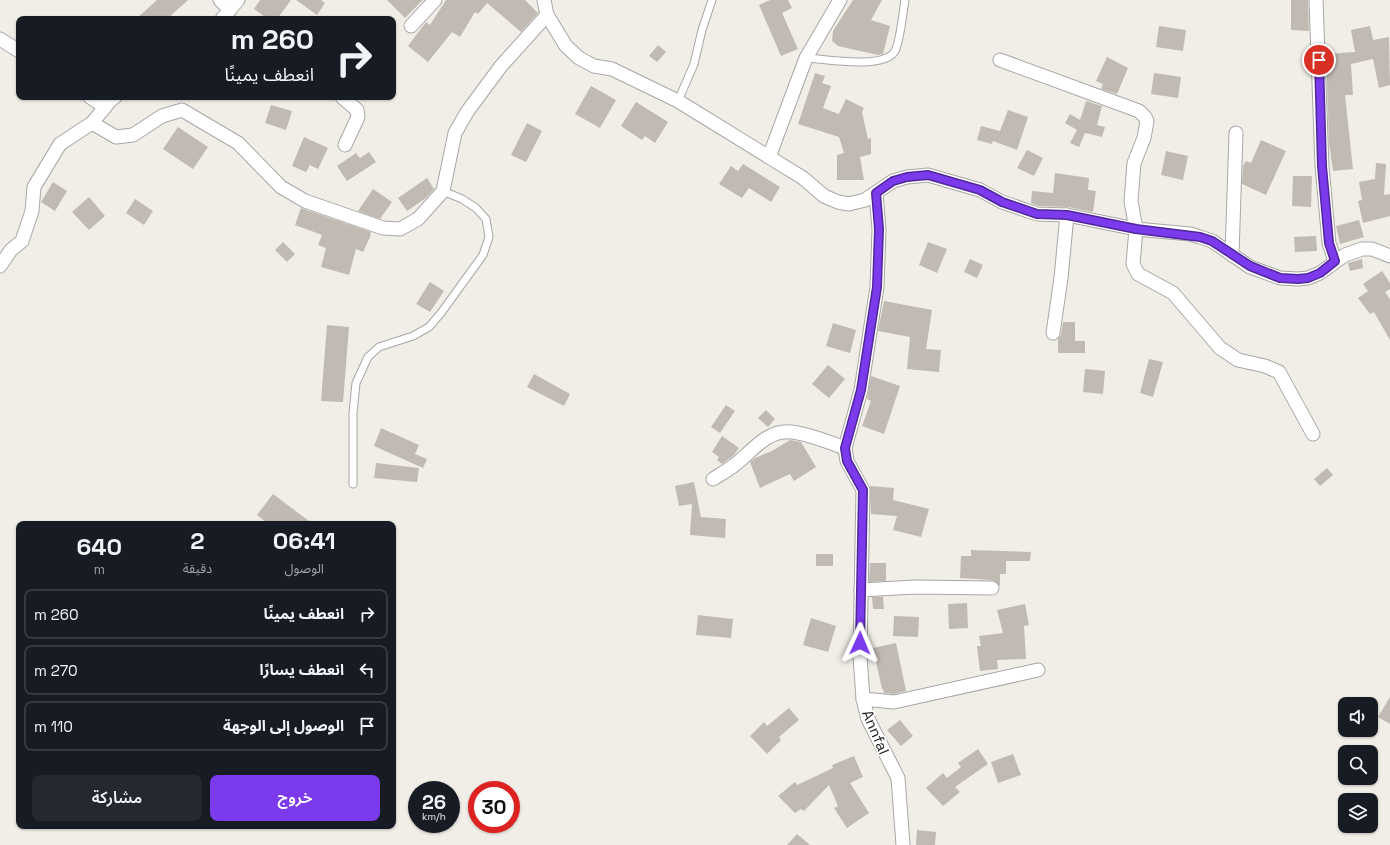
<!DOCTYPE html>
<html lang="ar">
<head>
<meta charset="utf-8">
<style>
	body { margin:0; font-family:"Space Grotesk","Noto Sans Arabic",sans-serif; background:#242831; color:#f1f3f6; direction:rtl; height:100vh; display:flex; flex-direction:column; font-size:15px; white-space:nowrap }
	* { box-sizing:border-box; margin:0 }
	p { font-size:13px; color:#9ea1a6 }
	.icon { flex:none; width:22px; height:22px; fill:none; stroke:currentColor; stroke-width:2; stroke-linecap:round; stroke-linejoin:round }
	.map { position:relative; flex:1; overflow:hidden; direction:ltr }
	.side { position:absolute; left:16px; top:521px; width:380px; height:308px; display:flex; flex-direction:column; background:#171b24; border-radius:8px; box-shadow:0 1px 3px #0004; direction:rtl }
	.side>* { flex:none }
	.hud { position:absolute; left:16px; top:16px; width:380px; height:84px; border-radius:8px; box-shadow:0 1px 3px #0004; direction:rtl; background:#171b24; color:#f1f3f6; overflow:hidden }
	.fabs { position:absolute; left:1338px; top:697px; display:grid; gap:8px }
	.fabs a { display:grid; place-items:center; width:40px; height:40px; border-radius:8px; background:#171b24; box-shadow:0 1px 3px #0004; font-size:20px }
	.speed { position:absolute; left:408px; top:781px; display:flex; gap:8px; font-size:20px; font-weight:700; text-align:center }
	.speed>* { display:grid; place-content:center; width:52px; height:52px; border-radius:50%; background:#171b24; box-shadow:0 1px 3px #0004; line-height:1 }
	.speed small { font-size:10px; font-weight:400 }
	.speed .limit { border:6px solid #d22; background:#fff; color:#111 }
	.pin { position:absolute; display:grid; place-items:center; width:34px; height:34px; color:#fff; margin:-17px; border:2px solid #fff; border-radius:50%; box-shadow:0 1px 4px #0007 }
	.me { position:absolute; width:44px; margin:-22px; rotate:1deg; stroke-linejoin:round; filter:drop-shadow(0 0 3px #0008) }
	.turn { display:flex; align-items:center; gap:14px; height:84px; padding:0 16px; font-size:18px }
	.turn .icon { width:52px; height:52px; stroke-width:2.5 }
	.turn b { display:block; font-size:28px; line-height:34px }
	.eta { display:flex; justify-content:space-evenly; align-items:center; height:68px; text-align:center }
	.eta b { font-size:24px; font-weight:600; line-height:28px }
	.action { display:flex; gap:8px; margin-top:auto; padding:8px 16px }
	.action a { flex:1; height:46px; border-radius:8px; background:#7c3aed; color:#fff; font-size:16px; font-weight:600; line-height:46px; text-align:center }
	.action a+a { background:#242831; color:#f1f3f6 }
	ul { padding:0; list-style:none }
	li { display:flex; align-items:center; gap:12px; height:50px; margin:0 8px 6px; padding:0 8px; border:2px solid #363941; border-radius:8px }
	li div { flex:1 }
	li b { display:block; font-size:15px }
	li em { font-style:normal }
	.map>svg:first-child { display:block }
	.building { fill:#c1bab3 }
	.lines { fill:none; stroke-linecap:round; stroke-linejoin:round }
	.lane-casing { stroke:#a7a7a7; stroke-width:9 }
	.street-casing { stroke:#a7a7a7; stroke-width:15 }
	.lane { stroke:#fff; stroke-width:7 }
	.street { stroke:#fff; stroke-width:13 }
	.route-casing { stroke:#51269a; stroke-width:10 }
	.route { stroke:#7c3aed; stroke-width:7 }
	.labels { text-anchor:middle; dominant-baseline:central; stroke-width:3.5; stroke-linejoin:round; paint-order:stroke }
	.street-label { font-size:15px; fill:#202020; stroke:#fff }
</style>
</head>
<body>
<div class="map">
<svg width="1390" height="845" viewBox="0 0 1390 845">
	<rect width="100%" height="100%" fill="#f1eee7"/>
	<g class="building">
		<polygon points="157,0 188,0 167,19 136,19"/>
		<polygon points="260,0 291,0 277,19 268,19 254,9"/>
		<polygon points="296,0 321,0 325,3 317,15"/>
		<polygon points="387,0 423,0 405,18"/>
		<polygon points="446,0 525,0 538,13 521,32 487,3 478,14 475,12 460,37 452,32 428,62 408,46 426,22 430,25"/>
		<polygon points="770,0 788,0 792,8 782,13 798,49 781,56 759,5"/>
		<polygon points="853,0 882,0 871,20 890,26 883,54 878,55 838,46 832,41 833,31"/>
		<polygon points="1291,0 1308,0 1309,31 1291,30"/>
		<polygon points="1159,26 1186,30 1183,51 1156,47"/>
		<polygon points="1370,26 1373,40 1389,37 1390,85 1379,88 1373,59 1351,64 1353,95 1345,95 1353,169 1333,171 1329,143 1326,54 1355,52 1351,30"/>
		<polygon points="658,45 666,52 657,62 649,56"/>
		<polygon points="1107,57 1128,68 1117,94 1101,89 1103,84 1096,81"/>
		<polygon points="815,73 825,76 822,83 831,86 823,108 839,114 846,99 864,108 862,112 868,139 871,138 871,154 860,157 864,180 837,180 837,155 844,153 839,137 798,124"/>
		<polygon points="1154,73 1181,77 1178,98 1151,94"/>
		<polygon points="591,86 616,100 600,128 575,114"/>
		<polygon points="1086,101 1102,106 1097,125 1105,127 1102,137 1085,133 1079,147 1070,143 1077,130 1065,123 1070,114 1080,120"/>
		<polygon points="636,102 668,122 655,143 645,136 642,140 621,126"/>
		<polygon points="271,105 292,111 286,130 265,123"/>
		<polygon points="1008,110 1028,117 1017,150 993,141 992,144 977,140 981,126 1000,131"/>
		<polygon points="527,123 542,131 526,162 511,155"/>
		<polygon points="178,127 208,147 193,169 163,149"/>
		<polygon points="304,137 328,148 318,169 310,165 306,172 292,166"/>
		<polygon points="1261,140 1286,151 1266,195 1242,184 1243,166 1246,161 1251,163"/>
		<polygon points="1027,150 1043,158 1034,176 1017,168"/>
		<polygon points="1166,151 1188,156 1183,180 1161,175"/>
		<polygon points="369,152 376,162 347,181 337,166 356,153 360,158"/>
		<polygon points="1376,163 1386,164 1384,195 1390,194 1390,216 1363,223 1358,201 1362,200 1359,182 1375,179"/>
		<polygon points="743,164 780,187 771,202 749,188 742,198 719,184 731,166 738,171"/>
		<polygon points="1055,173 1089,178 1088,190 1096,191 1093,212 1068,207 1038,206 1031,203 1032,191 1053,193"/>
		<polygon points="1293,176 1312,176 1311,207 1292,206"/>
		<polygon points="427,178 434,189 426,198 407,211 398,198"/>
		<polygon points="53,182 67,191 55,211 41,202"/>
		<polygon points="373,189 392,202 380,219 358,211"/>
		<polygon points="89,197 105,216 89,230 72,212"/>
		<polygon points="135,199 153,211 144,225 126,213"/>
		<polygon points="301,208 371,232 370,234 371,235 363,252 356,249 349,275 321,267 326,248 318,245 322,235 295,225"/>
		<polygon points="1359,220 1364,237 1340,244 1336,226"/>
		<polygon points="1316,236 1317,251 1295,252 1294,237"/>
		<polygon points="283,242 295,254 287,262 275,250"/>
		<polygon points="928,242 947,249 937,273 919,265"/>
		<polygon points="970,259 983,265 977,278 964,272"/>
		<polygon points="1362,259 1363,268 1350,271 1348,263"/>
		<polygon points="1382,271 1390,283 1390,289 1385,292 1390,299 1390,340 1374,312 1370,314 1358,298 1368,291 1363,284"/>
		<polygon points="430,282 444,291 430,312 416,304"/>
		<polygon points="884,301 932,310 926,349 941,350 939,372 907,369 910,337 878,331"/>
		<polygon points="1063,322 1075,322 1075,341 1085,341 1085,353 1058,353 1058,339 1061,335"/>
		<polygon points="833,323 856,330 850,353 826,346"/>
		<polygon points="327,325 349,327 343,402 321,401"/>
		<polygon points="1149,359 1163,362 1153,397 1140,393"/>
		<polygon points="828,365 845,379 829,398 812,384"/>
		<polygon points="1085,369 1105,371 1103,394 1083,392"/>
		<polygon points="534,374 570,394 564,406 527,387"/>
		<polygon points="871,376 900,386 884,434 862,426 871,401 867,399"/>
		<polygon points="726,405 735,411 720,433 711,427"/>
		<polygon points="766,410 775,419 768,427 758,418"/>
		<polygon points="381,428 419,445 415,454 427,459 423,468 374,446"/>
		<polygon points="722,436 739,448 734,455 722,464 717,460 719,457 712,452"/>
		<polygon points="790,440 801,442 816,467 794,481 790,474 760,488 750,462 755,458 772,451"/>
		<polygon points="376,463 419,468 417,482 374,478"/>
		<polygon points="1327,468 1333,475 1320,486 1314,479"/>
		<polygon points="694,482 701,517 726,519 725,538 690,535 692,504 679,506 675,486"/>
		<polygon points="870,486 894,488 893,500 929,509 921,537 893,530 897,516 871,514"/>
		<polygon points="273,494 313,524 268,524 257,515"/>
		<polygon points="971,550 1031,552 1030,561 1006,561 1006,574 1000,574 1000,586 992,580 960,578 961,556 971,556"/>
		<rect x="816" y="554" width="17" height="12"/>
		<polygon points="870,563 886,563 886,581 869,582"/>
		<polygon points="872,597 883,597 884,609 873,609"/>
		<polygon points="967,603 968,628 949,629 948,604"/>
		<polygon points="1025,604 1029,625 1024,626 1026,659 997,660 998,669 980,671 977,646 981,646 979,636 1003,633 997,610"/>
		<polygon points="698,615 733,619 731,638 696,635"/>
		<polygon points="894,616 919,617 918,637 893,636"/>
		<polygon points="811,618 836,626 828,652 803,645"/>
		<polygon points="896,643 906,691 894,694 884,693 883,689 882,689 873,648"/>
		<polygon points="1390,697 1390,724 1378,717"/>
		<polygon points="789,708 799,720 779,737 781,740 767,754 750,736 764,722 767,726"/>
		<polygon points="900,720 913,736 901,746 887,730"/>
		<polygon points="978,749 988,764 955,787 960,792 943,806 926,788 943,773 947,778 961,767 958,763"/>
		<polygon points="1013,754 1021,775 998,783 991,762"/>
		<polygon points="854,756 863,777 850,783 869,813 847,828 834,808 838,806 829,785 804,811 801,809 795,813 778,796 795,782 797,785 833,768 832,765"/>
		<polygon points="917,830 936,832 935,845 916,845"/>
		<polygon points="797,834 810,845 787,845"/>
	</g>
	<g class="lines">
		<defs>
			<g id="lane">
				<path d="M 806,58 C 825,59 884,70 895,51 C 900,42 903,12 905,0"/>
				<polyline points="678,101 694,64 702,30 712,0"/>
				<polyline points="353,484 353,413 356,383 368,357 379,347 413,336 429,327 441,313 483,255 489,237 486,219 476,208 462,199 443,191"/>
			</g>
			<g id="street">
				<polyline points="220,0 230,10"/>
				<polyline points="544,0 547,15 566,46 579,58 594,66 612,69 678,101 803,178 824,196 838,202 849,204 865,200 893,181 907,177 928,175 980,190 1002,202 1037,214 1067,215 1136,229 1190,234 1200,237 1212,241 1250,267 1280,278 1298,279 1308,278 1320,273 1345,255 1362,249 1372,249 1390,256"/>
				<polyline points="1316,0 1322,166 1329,243 1335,261"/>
				<polyline points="222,19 238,0"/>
				<polyline points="411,26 435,0"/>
				<polyline points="0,39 19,51"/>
				<polyline points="1000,60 1139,111 1145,117 1147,121 1144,138 1134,163 1131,201 1136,229 1133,264 1138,274 1173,293 1220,348 1238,360 1265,366 1279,372 1313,434"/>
				<polyline points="90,97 105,107"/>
				<polyline points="342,97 357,110 358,117 345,145"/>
				<polyline points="92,123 116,137 133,135 162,116 182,110 238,143 281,187 305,201 383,228 400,229 418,219 443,191 455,133 467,112 501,66 547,15"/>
				<polyline points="769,157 806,58 840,0"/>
				<polyline points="876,193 879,229 877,287 861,390 845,448 847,461 863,490 860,656 863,699 868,719 898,778 903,845"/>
				<polyline points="1232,255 1236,133"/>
				<polyline points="0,266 11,250 22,241 32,211 34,187 60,144 92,123 110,101 115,97"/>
				<polyline points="1053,333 1061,278 1067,215"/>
				<path d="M 713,479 C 721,474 730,469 737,463 C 753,450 767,430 791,432 C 810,434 828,442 845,448"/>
				<polyline points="861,590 915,587 992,588"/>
				<polyline points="863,699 894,702 1038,670"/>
			</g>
		</defs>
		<use href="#lane" class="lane-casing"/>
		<use href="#street" class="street-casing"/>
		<use href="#lane" class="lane"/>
		<use href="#street" class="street"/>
	</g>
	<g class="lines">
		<defs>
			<polyline id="route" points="860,643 863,490 847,461 845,448 861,390 877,287 879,229 876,193 893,181 907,177 928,175 980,190 1002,202 1037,214 1067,215 1136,229 1200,237 1212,241 1250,266 1280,278 1298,279 1308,278 1320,273 1335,261 1329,243 1322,166 1319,60"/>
		</defs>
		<use href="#route" class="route-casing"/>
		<use href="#route" class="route"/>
	</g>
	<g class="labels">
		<g class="street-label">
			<text transform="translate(876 732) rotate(67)">Annfal</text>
		</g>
	</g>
</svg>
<div class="fabs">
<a><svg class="icon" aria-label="sound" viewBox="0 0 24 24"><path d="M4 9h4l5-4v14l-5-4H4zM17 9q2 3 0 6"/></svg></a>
<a><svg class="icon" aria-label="search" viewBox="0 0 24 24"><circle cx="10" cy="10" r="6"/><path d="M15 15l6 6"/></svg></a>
<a><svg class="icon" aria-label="layers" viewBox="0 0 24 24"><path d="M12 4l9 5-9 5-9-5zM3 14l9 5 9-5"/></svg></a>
</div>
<div class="speed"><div>26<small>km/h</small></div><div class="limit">30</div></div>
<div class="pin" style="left:1319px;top:60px;background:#d93025"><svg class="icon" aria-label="arrive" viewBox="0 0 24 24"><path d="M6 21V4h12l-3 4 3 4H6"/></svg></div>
<svg class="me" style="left:860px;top:643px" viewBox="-20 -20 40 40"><path d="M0-17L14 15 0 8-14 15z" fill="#7c3aed" stroke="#fff" stroke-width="4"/></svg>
<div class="hud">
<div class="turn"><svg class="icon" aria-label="right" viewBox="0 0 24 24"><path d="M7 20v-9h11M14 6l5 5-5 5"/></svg><div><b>260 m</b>انعطف يمينًا</div></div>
</div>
<section class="side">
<div class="eta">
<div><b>06:41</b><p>الوصول</p></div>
<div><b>2</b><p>دقيقة</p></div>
<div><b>640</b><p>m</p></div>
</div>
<ul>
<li><svg class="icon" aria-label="right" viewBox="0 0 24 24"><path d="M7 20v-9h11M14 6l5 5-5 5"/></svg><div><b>انعطف يمينًا</b></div><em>260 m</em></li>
<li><svg class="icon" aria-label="left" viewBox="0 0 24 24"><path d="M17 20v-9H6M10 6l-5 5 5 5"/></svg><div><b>انعطف يسارًا</b></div><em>270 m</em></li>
<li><svg class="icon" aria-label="arrive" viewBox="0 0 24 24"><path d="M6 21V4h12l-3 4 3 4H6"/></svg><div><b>الوصول إلى الوجهة</b></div><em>110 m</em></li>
</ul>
<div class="action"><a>خروج</a><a>مشاركة</a></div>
</section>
</div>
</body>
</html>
